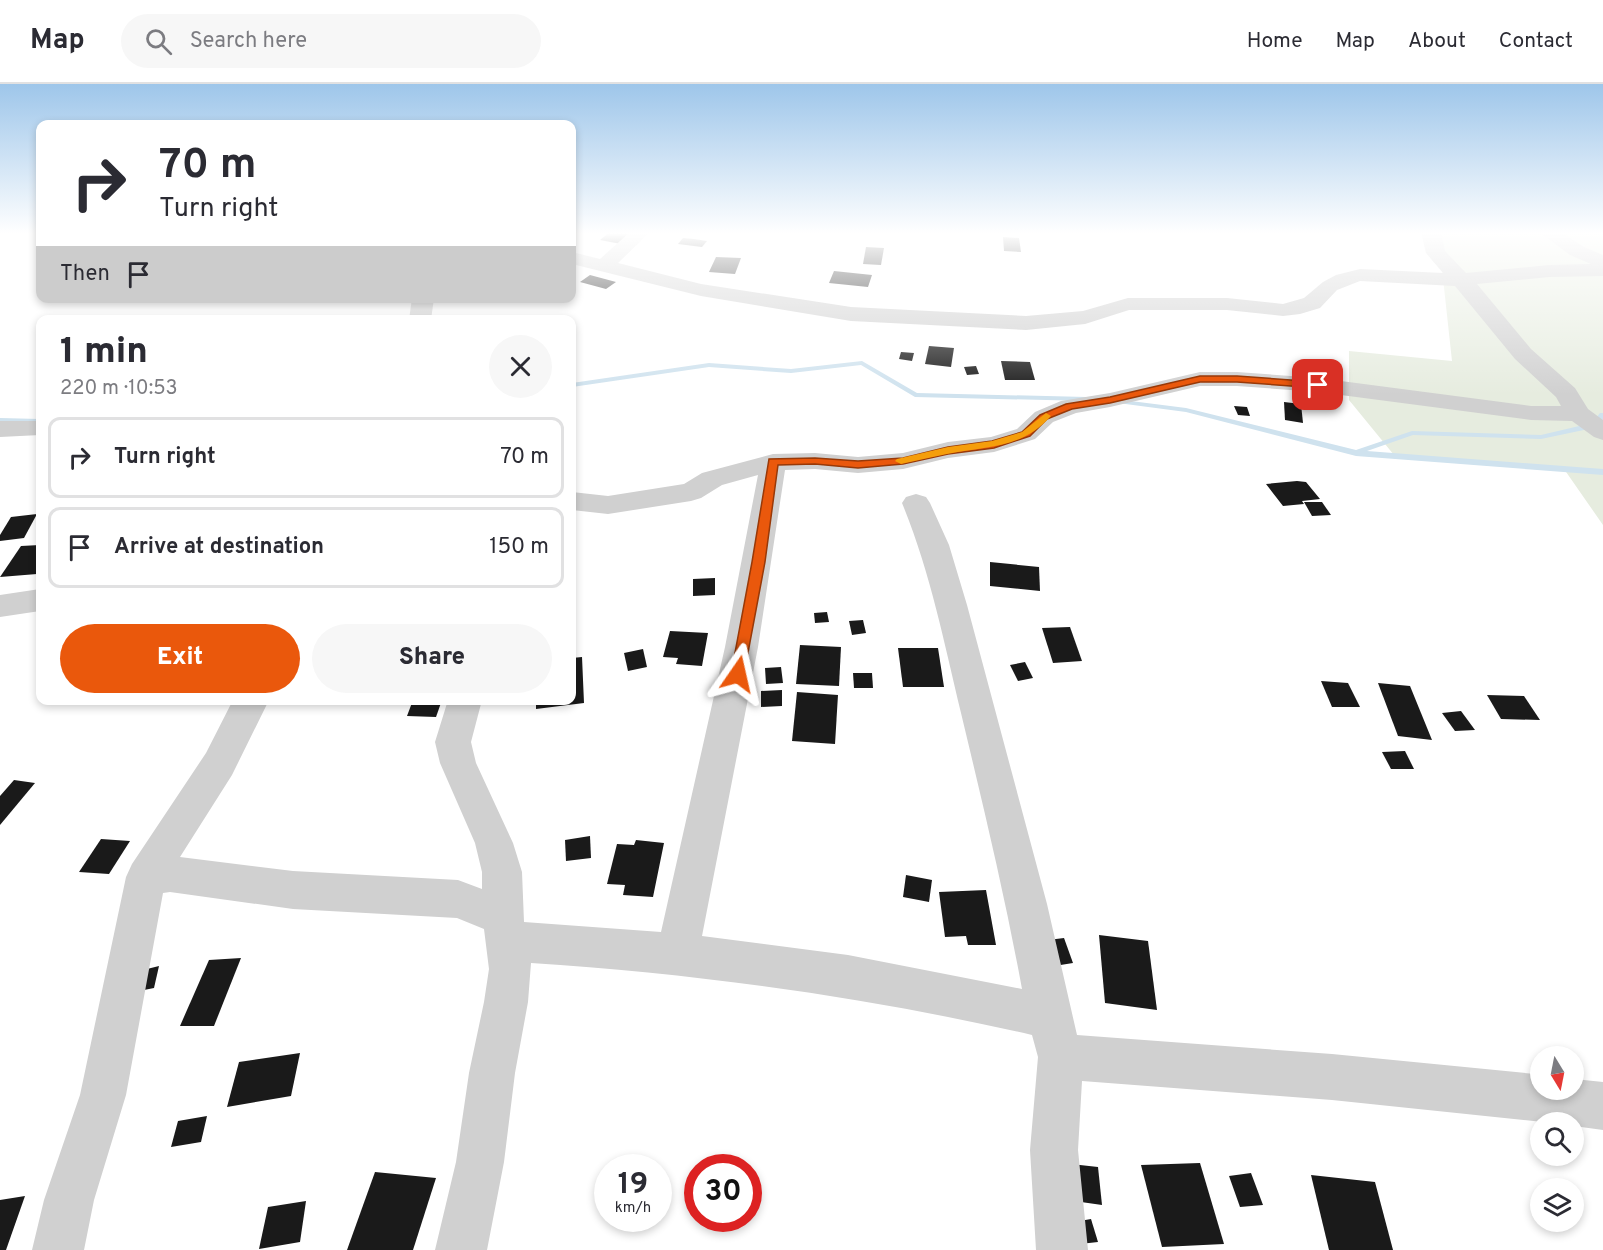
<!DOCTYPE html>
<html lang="en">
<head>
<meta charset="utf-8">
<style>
	body { margin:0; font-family:Overpass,sans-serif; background:#f7f7f7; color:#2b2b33; height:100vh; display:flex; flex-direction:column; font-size:22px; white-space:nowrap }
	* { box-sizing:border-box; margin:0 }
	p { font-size:20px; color:#7c7c81 }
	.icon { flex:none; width:33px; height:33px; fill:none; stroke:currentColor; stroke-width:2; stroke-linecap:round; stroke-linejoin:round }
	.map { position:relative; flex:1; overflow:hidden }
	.details { position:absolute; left:36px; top:231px; width:540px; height:390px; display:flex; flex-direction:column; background:#fff; border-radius:12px; box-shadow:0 3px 9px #0003 }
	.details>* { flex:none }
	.guide { position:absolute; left:36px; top:36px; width:540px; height:183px; border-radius:12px; box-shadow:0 3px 9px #0003; background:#fff; color:#2b2b33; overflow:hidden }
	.needle { width:39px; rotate:170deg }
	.controls { position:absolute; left:1530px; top:962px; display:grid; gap:12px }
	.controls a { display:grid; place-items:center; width:54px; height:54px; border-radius:50%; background:#fff; box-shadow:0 3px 9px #0003; font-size:30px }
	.speed { position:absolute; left:594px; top:1070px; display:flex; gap:12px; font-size:30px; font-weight:700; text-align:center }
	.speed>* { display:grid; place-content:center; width:78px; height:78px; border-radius:50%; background:#fff; box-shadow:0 3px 9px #0003; line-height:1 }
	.speed small { font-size:15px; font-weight:400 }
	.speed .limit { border:9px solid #d22; background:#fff; color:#111 }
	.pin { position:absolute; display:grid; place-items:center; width:51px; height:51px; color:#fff; margin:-26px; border-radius:12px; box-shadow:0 3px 9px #0006 }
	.me { position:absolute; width:66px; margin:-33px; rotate:11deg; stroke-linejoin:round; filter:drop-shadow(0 0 4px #0008) }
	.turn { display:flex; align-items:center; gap:21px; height:126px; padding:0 24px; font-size:27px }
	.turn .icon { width:78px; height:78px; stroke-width:2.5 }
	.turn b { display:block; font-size:42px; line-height:51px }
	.then { display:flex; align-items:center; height:57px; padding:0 24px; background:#0003; gap:12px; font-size:22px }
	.round { display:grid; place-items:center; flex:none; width:63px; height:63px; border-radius:32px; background:#f7f7f7 }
	.headline { display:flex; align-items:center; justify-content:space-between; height:102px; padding:0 24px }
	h1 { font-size:36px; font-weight:800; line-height:45px }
	.button { display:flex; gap:12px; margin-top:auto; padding:12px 24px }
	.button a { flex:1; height:69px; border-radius:36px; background:#ea580c; color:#fff; font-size:24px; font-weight:800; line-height:69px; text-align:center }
	.button a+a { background:#f7f7f7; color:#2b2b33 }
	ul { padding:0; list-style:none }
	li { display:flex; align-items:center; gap:18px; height:81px; margin:0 12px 9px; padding:0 12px; border:3px solid #e1e1e2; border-radius:12px }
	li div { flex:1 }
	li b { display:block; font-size:22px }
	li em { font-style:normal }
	header { display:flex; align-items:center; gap:36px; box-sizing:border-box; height:84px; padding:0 30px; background:#fff; border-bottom:2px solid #e1e1e2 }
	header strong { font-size:28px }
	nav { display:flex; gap:33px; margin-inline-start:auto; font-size:21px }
	.search { width:420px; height:54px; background:#f7f7f7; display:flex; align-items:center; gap:15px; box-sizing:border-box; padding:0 21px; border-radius:33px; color:#7c7c81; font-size:22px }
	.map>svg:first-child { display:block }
	.green { fill:#e6ecdf }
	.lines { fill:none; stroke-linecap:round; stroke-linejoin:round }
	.stream { fill:#cfe2ee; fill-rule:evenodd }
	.building { fill:#1a1a1a }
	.minor { fill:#d0d0d0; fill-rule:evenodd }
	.route { fill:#ea580c; stroke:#983908; stroke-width:1.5 }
	.slow { fill:#f59e0b }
</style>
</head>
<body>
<header>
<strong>Map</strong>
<div class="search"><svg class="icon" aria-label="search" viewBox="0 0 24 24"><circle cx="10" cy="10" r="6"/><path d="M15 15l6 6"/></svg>Search here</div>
<nav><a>Home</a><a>Map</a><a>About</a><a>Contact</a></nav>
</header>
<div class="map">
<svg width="1603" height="1166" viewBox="0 0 1603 1166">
	<rect width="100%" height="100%" fill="#fff"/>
	<polygon class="green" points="1438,148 1603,148 1603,441 1564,385 1394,371 1349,316 1349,267 1452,277"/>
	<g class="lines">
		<g class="stream">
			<polygon points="862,277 917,309 1087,313 1091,315 1087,317 915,313 861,281 791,289 709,283 572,303 572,299 709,279 791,285"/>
			<polygon points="1115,315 1186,324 1356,366 1412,347 1541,351 1592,339 1600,329 1603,329 1603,336 1598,343 1541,355 1413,351 1367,367 1603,385 1603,391 1356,372 1186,328 1118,319 1115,319"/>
			<polygon points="0,334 40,335 40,339 0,338"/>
		</g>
	</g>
	<g class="building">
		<polygon points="610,148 636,148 621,160 600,156"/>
		<polygon points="1003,153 1019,154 1021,168 1004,167"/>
		<polygon points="683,154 694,155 707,157 702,163 678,160"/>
		<polygon points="866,163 884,164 881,181 863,180"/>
		<polygon points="716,173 741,174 735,190 709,188"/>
		<polygon points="834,187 872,191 868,203 829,199"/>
		<polygon points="590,191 616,198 606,205 580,198"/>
		<polygon points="929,262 954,264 951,283 925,280"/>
		<polygon points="901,268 914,269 912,277 899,275"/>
		<polygon points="1001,277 1030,278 1035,296 1005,296"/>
		<polygon points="976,282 979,290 967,291 964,283"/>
		<polygon points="1284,318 1301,320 1303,339 1285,336"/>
		<polygon points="1234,322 1247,323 1250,332 1238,331"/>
		<polygon points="1297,397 1306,398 1320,415 1302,417 1304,420 1283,422 1266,400"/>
		<polygon points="1304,418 1322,418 1331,431 1312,432"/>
		<polygon points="37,430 24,454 0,457 0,451 11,433"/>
		<polygon points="40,461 40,486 37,490 0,493 21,462"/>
		<polygon points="990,478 1039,483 1040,507 990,502"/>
		<polygon points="715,494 715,511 693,512 693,495"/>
		<polygon points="827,528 829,538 815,539 814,529"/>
		<polygon points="863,536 866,549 852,551 849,537"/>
		<polygon points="1070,543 1082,577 1053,579 1042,544"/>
		<polygon points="670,547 708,549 702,582 676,580 678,574 663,573"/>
		<polygon points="800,561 841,563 839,602 796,600"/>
		<polygon points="898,564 938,564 944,603 903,603"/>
		<polygon points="643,565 647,583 628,587 624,569"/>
		<polygon points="582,573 584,619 536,625 536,616 572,616 572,574"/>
		<polygon points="1025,578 1033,594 1018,597 1010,581"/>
		<polygon points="781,583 783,599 766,600 765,584"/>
		<polygon points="853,589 872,589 873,604 854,604"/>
		<polygon points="1321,597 1348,599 1360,623 1332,623"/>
		<polygon points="1378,599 1410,602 1432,656 1398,652"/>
		<polygon points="782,606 782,622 761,623 761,607"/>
		<polygon points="797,608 838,611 835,660 792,657"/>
		<polygon points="1487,611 1524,612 1540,636 1501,635"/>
		<polygon points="413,616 442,616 436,633 407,632"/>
		<polygon points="1461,627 1475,646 1455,647 1442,629"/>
		<polygon points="1405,667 1414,685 1391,685 1382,668"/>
		<polygon points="14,696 35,699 0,741 0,712"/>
		<polygon points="590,752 591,774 566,777 565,756"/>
		<polygon points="101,755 130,757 109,790 79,788"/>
		<polygon points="636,756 664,759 653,813 623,811 625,801 607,800 617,760 634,761"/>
		<polygon points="906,791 932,796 929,818 903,813"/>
		<polygon points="986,806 996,861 968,861 966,852 945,853 939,808"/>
		<polygon points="1099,851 1148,857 1157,926 1105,919"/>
		<polygon points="1064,854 1073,879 1048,883 1040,857"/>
		<polygon points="241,874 214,942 180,942 209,876"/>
		<polygon points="159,882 154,904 134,908 139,887"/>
		<polygon points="300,969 291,1012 227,1023 239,978"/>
		<polygon points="207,1032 201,1058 171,1063 178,1037"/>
		<polygon points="1200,1079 1224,1160 1162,1163 1141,1081"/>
		<polygon points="1071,1080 1098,1083 1102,1121 1074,1117"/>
		<polygon points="375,1088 436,1094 413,1166 347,1166"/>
		<polygon points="1251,1089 1263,1121 1240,1123 1229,1092"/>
		<polygon points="1311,1091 1375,1098 1393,1166 1329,1166"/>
		<polygon points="25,1112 6,1166 0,1166 0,1116"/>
		<polygon points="306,1117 300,1158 259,1165 268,1123"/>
		<polygon points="1091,1135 1098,1158 1080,1160 1074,1138"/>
	</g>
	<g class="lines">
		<g class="minor">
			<path d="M 630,148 L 650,148 L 618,179 L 701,200 L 851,223 L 1026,232 L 1083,227 L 1128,214 L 1227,214 L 1283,220 L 1304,214 L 1323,198 L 1336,191 L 1360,185 L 1443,189 L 1426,169 L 1421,148 L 1441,148 L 1445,167 L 1466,189 L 1549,181 L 1591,180 L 1570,171 L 1539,148 L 1561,148 L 1584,163 L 1603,171 L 1603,192 L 1549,193 L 1477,200 L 1531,265 L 1575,304 L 1588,325 L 1603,336 L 1603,356 L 1594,353 L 1572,337 L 1531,336 L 1318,308 L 1237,302 L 1200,302 L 1110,323 L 1076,329 L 1053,338 L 1035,355 L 994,368 L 948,374 L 903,385 L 858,389 L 815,385 L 785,386 L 758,563 L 702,852 L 848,871 L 1022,905 C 1005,812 983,721 961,629 C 944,558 930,487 902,419 L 906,413 L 916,410 L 926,413 L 930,419 L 949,461 L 967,521 L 1047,820 L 1077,951 L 1332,970 L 1535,990 L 1540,991 L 1540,1005 L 1574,1005 L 1574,995 L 1603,998 L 1603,1046 L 1574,1042 L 1574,1038 L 1543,1038 L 1332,1016 L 1082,997 L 1078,1066 L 1088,1166 L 1036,1166 L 1030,1066 L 1038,973 L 1032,951 C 867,913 700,890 531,879 L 528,918 L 515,989 L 504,1078 L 487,1166 L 435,1166 L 456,1078 L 469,989 L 484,918 L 489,885 L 484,845 L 457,834 L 293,825 L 170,808 L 163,809 L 126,1011 L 94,1116 L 84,1166 L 32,1166 L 44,1116 L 80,1011 L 126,793 L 132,780 L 206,669 L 233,616 L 269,616 L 232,691 L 180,773 L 293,787 L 458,796 L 482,805 L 482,788 L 475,759 L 440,679 L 435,658 L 448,616 L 482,616 L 471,658 L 476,679 L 513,759 L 522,788 L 524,838 L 661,848 L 725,563 L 758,391 L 722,401 L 701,414 L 691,417 L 608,430 L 572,426 L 572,408 L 608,412 L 684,400 L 702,389 L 773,370 L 815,369 L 858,373 L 903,369 L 948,358 L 991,353 L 1017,345 L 1035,328 L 1061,317 L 1110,309 L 1200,288 L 1237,288 L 1318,294 L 1531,322 L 1561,322 L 1556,313 L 1515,275 L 1455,202 L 1360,197 L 1337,206 L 1320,224 L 1300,230 L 1283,232 L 1227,226 L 1129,226 L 1085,240 L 1026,246 L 851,237 L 701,212 L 572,180 L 572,168 L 600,175 Z"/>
			<polygon points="412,214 434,214 431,236 409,236"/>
			<polygon points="0,337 40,337 40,351 0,353"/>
			<polygon points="40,505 40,527 0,533 0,511"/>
		</g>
	</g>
	<linearGradient id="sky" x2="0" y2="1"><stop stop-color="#9ec6ea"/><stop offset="0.48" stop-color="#fff"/><stop offset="1" stop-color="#fff" stop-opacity="0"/></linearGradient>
	<rect width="1603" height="311" fill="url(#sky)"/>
	<polygon class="route" points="1200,292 1237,292 1318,298 1323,301 1318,304 1237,298 1200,298 1110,319 1072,325 1047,335 1030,352 994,364 948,370 903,380 858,384 815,380 778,381 765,478 744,590 738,595 733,593 731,590 752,478 769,375 815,374 858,377 903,374 948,363 992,357 1022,348 1040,331 1066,320 1110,313"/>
	<path class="slow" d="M 1046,329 L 1051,332 C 1022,365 986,362 947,370 C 931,373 916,377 901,380 L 895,377 L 897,375 L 948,363 L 992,357 L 1022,348 Z"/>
</svg>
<div class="controls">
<a><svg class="needle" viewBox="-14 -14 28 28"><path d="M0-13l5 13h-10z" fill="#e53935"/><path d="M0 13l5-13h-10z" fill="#7c7c81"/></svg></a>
<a><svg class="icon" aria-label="search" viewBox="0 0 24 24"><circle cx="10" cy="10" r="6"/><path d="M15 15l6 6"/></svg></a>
<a><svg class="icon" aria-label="layers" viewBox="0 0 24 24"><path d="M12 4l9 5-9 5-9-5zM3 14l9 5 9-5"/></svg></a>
</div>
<div class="speed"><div>19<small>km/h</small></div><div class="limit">30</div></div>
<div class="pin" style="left:1318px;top:301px;background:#d93025"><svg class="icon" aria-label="arrive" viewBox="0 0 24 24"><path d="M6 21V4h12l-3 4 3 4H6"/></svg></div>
<svg class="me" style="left:738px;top:590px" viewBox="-20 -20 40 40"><path d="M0-17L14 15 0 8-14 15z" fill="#ea580c" stroke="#fff" stroke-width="4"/></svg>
<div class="guide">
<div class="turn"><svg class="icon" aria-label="right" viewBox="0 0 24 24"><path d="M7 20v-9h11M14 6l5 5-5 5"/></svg><div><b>70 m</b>Turn right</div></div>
<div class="then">Then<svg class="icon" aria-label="arrive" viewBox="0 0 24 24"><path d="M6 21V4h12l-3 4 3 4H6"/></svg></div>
</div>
<section class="details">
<div class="headline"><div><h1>1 min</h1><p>220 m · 10:53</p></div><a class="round"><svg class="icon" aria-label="close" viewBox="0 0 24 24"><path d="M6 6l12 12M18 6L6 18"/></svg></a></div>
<ul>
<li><svg class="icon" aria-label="right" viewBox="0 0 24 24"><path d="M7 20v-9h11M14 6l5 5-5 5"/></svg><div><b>Turn right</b></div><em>70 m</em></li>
<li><svg class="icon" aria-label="arrive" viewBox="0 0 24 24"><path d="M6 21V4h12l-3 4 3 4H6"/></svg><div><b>Arrive at destination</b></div><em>150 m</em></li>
</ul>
<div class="button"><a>Exit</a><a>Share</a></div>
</section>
</div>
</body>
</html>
